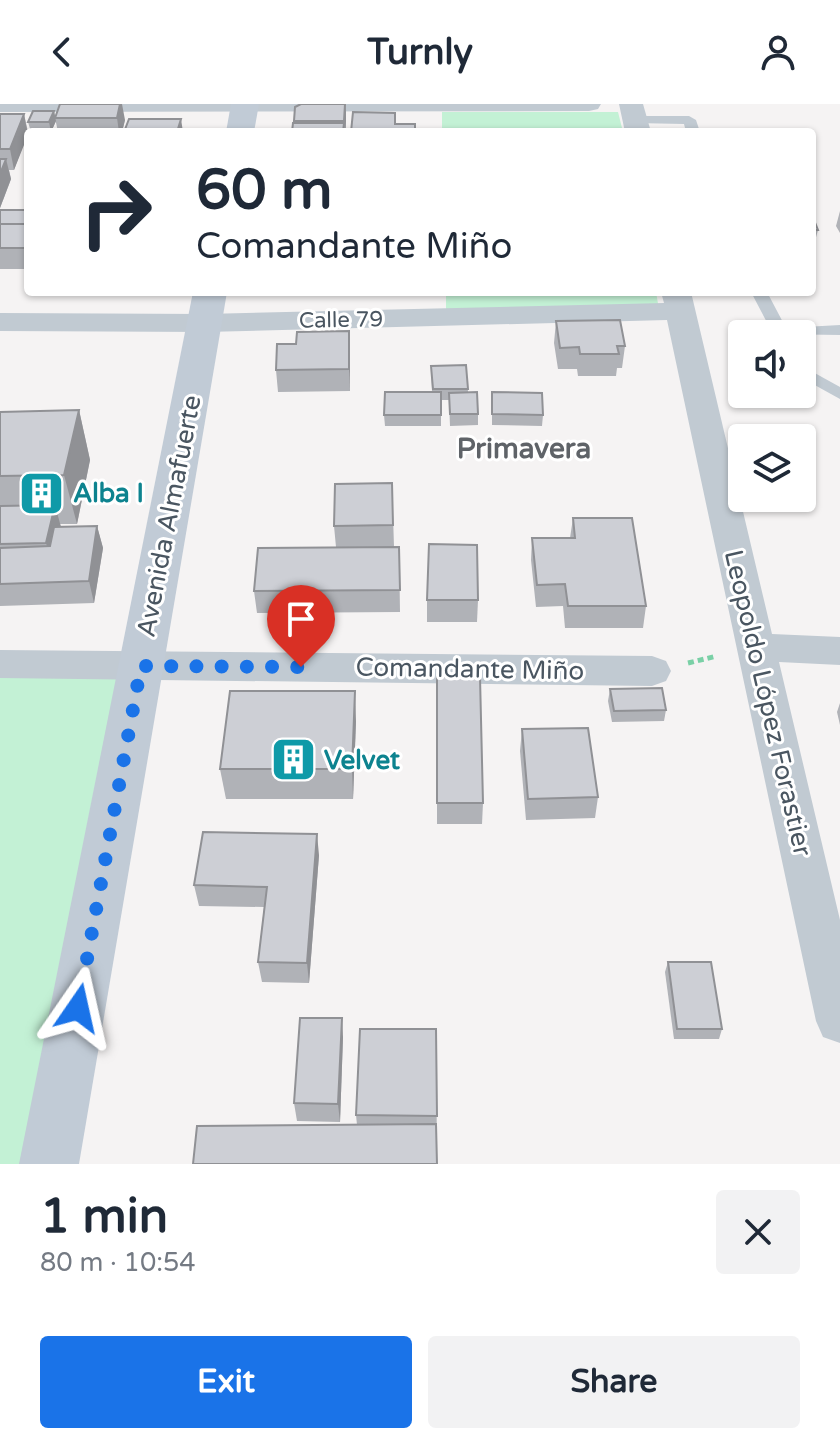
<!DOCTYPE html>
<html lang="en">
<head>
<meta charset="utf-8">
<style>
	body { margin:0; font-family:"Varela Round",sans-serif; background:#f2f2f3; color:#1f2937; height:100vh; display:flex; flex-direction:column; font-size:30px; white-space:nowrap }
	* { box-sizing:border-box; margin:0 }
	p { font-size:26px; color:#747a83 }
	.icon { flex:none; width:44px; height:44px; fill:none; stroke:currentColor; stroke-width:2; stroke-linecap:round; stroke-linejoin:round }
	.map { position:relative; height:1060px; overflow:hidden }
	.sheet { display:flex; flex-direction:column; background:#fff; flex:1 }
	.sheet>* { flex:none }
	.hud { position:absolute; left:24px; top:24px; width:792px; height:168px; border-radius:8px; box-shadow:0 2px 6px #0004; background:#fff; color:#1f2937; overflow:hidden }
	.fabs { position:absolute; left:728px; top:216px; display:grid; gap:16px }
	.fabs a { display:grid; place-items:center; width:88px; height:88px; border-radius:8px; background:#fff; box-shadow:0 2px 6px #0004; font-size:40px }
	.pin { position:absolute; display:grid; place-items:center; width:68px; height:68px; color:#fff; margin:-82px -34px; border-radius:50% 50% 50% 0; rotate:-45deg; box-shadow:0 0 8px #0007 }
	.pin .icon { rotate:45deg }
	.me { position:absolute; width:88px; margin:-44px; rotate:11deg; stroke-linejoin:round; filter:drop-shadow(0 0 6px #0008) }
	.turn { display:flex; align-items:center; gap:28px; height:168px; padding:0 40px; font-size:36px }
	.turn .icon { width:104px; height:104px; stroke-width:2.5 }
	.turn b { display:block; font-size:56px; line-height:68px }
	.round { display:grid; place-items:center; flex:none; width:84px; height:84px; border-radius:8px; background:#f2f2f3 }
	.headline { display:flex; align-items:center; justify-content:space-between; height:136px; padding:0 40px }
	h1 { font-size:48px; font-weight:800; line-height:60px }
	.primary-button { display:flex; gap:16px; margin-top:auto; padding:16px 40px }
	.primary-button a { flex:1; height:92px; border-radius:8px; background:#1a73e8; color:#fff; font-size:32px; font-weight:800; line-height:92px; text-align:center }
	.primary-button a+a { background:#f2f2f3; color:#1f2937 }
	header { display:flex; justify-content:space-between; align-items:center; height:104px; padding:0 40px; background:#fff; font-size:36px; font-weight:800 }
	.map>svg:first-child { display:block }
	.green { fill:#c3f1d5 }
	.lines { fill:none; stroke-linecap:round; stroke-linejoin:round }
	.path { stroke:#7ad0a6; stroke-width:5; stroke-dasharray:6 4; stroke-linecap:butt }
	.service { fill:#c1cad2; fill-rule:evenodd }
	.minor { fill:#c1cad2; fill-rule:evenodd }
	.secondary { fill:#c1cbd6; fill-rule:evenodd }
	.wall { fill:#b0b2b7 }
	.shaded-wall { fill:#909195 }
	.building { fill:#cdcfd5; stroke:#909195; stroke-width:2 }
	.route { stroke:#1a73e8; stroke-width:14; stroke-dasharray:0 25.2 }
	.labels { text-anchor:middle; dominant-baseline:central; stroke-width:6; stroke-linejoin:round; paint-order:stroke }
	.far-street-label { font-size:22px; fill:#4a5661; stroke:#fff }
	.culture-label { font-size:26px; font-weight:bold; fill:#0d838f; stroke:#fff; text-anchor:start }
	.street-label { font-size:26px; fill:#4a5661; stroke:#fff }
	.neighbourhood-label { font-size:28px; font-weight:bold; fill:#5f6368; stroke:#fff }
</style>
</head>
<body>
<header><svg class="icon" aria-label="back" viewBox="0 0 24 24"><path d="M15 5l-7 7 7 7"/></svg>Turnly<svg class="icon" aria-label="person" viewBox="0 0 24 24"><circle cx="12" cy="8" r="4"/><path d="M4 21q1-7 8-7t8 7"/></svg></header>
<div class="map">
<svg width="840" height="1060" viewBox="0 0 840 1060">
	<rect width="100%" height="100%" fill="#f5f3f3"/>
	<g class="green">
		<polygon points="442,8 618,8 623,28 442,28"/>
		<polygon points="446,188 656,188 660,211 446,211"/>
		<polygon points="0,569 128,570 29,1060 0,1060"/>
	</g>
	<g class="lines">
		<polyline class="path" points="688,559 717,552"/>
		<g class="service">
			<polygon points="629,12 689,12 696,16 700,28 686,28 684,20 634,19 629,18"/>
			<polygon points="751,188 767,188 786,224 840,221 840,231 773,230"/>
			<polygon points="802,262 840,283 840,295 802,274"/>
		</g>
		<g class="minor">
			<polygon points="0,0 601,0 598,5 589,7 0,8"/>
			<polygon points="619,0 643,0 651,28 625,28"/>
			<polygon points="661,188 691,188 772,530 840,533 840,561 779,558 840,816 840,939 823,933 816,917 667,216 205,228 0,227 0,209 205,210 664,199"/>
			<polygon points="0,546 652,552 666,557 671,567 666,577 652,582 0,574"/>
		</g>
		<g class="secondary">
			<polygon points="231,0 259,0 254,28 226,28"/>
			<polygon points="193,188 227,188 79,1060 19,1060"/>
		</g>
	</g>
	<g class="wall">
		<polygon points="60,0 125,16 122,28 58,28 55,14"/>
		<polygon points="346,0 346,28 292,28 294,17"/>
		<polygon points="54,7 56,17 51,28 31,28 28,18"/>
		<polygon points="0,10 24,10 28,28 14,66 9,66 11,75 0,104"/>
		<rect x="0" y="106" width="28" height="59"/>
		<polygon points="840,107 840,129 836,122"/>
		<polygon points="812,111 818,126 815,137 812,137"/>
		<polygon points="556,217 625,242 622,264 617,264 616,272 578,272 577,265 558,265 554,239"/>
		<polygon points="349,227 350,287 278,288 276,266 296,240"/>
		<polygon points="466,261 468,288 478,310 478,321 450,322 449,296 441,296 441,322 385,322 384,311 432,288 431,262"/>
		<polygon points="492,288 543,311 542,322 492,321"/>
		<polygon points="79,306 90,356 77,420 60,420 61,423 97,422 103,444 94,499 0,502 0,308"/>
		<polygon points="392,379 394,443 399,443 400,508 257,509 254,487 336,443 334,422"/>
		<polygon points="573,414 646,502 643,524 565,524 563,502 536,503 531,456 532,434 570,434"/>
		<polygon points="427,496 478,496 477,518 427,518"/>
		<polygon points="437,573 483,699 482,720 437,720"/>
		<polygon points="610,585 666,606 664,617 612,618 608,597"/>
		<polygon points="840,599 840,621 837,608"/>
		<polygon points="356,617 353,695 226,695 220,665"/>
		<polygon points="522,625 598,693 595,714 526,716 520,647"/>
		<polygon points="319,751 309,879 262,878 258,858 264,803 199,802 194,781"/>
		<polygon points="668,858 722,925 719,935 674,935 665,868"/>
		<polygon points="436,925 437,1060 357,1021 356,1011"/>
		<polygon points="343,933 340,1018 297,1017 294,999"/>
	</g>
	<g class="shaded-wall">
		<polygon points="120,0 122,0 125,16 122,28 119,28 117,14"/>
		<polygon points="346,0 346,18 345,28 344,17"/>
		<polygon points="54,7 56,17 51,28 49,18"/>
		<polygon points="24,10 28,31 14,66 10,45"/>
		<polygon points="181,15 183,28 177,28"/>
		<polygon points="6,55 11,75 0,104 0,70"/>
		<polygon points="349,227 350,249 350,287 349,265"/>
		<polygon points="79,306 90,356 77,420 64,371"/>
		<polygon points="55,401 61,423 52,461 46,439"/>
		<polygon points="97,422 103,444 94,499 89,477"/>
		<polygon points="355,587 356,617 353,695 352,665"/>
		<polygon points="317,730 319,751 309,879 307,859"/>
		<polygon points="342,914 343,933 340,1018 338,1000"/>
	</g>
	<g class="building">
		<polygon points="60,0 120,0 117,14 55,14"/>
		<polygon points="301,0 345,0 344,17 294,17 295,3"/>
		<polygon points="33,7 54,7 49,18 28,18"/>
		<polygon points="353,8 395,9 395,20 415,20 415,28 351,28"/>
		<polygon points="0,10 24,10 10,45 0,45"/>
		<polygon points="129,15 181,15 177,28 124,28"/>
		<polygon points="293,19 344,19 343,28 292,28"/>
		<polygon points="421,27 460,28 421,28"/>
		<polygon points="0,55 6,55 0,70"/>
		<rect x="0" y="106" width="28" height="14"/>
		<polygon points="812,111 818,126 812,126"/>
		<rect x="0" y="120" width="28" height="24"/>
		<polygon points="620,216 625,242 617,242 619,250 580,250 579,243 560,244 556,217"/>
		<polygon points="349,227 349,265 276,266 277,240 296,240 297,228"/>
		<polygon points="466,261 468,285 433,285 431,262"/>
		<polygon points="385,288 441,288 441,311 384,311"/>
		<polygon points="477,288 478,310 450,310 449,289"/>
		<polygon points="492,288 542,289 543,311 492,310"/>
		<polygon points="79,306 64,371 0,372 0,308"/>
		<polygon points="392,379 393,421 334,422 335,380"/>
		<polygon points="55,401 46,439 0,440 0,402"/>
		<polygon points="573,414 632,414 646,502 568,502 565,480 537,481 532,434 575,434"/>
		<polygon points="97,422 89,477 0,480 0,444 50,442 54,423"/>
		<polygon points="429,440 477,441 478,496 427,496"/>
		<polygon points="399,443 400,486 254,487 258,444"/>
		<polygon points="437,573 480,573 483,699 437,699"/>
		<polygon points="662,584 666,606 614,607 610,585"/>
		<polygon points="230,587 355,587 352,665 220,665"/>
		<polygon points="588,624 598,693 528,695 522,625"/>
		<polygon points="203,728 317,730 307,859 258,858 267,783 194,781"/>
		<polygon points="668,858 711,858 722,925 677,925"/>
		<polygon points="300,914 342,914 338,1000 294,999"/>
		<polygon points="360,925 436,925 437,1012 356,1011"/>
		<polygon points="436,1020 437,1060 193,1060 197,1022"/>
	</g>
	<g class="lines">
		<polyline class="route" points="78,904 141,562 301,563"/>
	</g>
	<defs>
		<symbol id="building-square" viewBox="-11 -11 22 22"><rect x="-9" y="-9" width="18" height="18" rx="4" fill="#0f9aa8" stroke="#fff"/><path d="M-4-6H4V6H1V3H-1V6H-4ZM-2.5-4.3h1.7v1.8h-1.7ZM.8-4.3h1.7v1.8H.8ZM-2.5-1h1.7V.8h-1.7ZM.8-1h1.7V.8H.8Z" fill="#fff"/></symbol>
	</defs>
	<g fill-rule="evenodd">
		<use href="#building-square" x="16" y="364" width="51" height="51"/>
		<use href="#building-square" x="268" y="630" width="51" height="51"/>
	</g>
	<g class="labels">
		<g class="far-street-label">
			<text transform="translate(341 216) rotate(-1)">Calle 79</text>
		</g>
		<g class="culture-label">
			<text x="73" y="389">Alba I</text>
			<text x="324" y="656">Velvet</text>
		</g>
		<g class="street-label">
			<text transform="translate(169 412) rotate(-79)">Avenida Almafuerte</text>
			<text transform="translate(470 565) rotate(1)">Comandante Miño</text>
			<text transform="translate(768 599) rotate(77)">Leopoldo López Forastier</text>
		</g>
		<g class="neighbourhood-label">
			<text x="524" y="345">Primavera</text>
		</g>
	</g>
</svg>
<div class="fabs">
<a><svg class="icon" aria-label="sound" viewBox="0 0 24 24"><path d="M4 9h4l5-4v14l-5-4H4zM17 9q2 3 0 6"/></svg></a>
<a><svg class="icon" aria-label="layers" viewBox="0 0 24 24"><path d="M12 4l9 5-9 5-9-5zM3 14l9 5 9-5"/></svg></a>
</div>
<div class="pin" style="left:301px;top:563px;background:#d93025"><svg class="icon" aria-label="arrive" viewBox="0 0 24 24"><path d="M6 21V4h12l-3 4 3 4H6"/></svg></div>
<svg class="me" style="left:78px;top:904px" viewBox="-20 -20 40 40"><path d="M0-17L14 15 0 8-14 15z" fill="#1a73e8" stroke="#fff" stroke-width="4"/></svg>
<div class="hud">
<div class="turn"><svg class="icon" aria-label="right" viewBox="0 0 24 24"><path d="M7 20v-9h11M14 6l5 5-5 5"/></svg><div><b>60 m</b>Comandante Miño</div></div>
</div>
</div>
<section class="sheet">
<div class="headline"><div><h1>1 min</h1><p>80 m · 10:54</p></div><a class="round"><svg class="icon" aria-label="close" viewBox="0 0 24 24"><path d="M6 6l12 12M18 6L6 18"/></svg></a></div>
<div class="primary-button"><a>Exit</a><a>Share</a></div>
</section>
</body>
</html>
